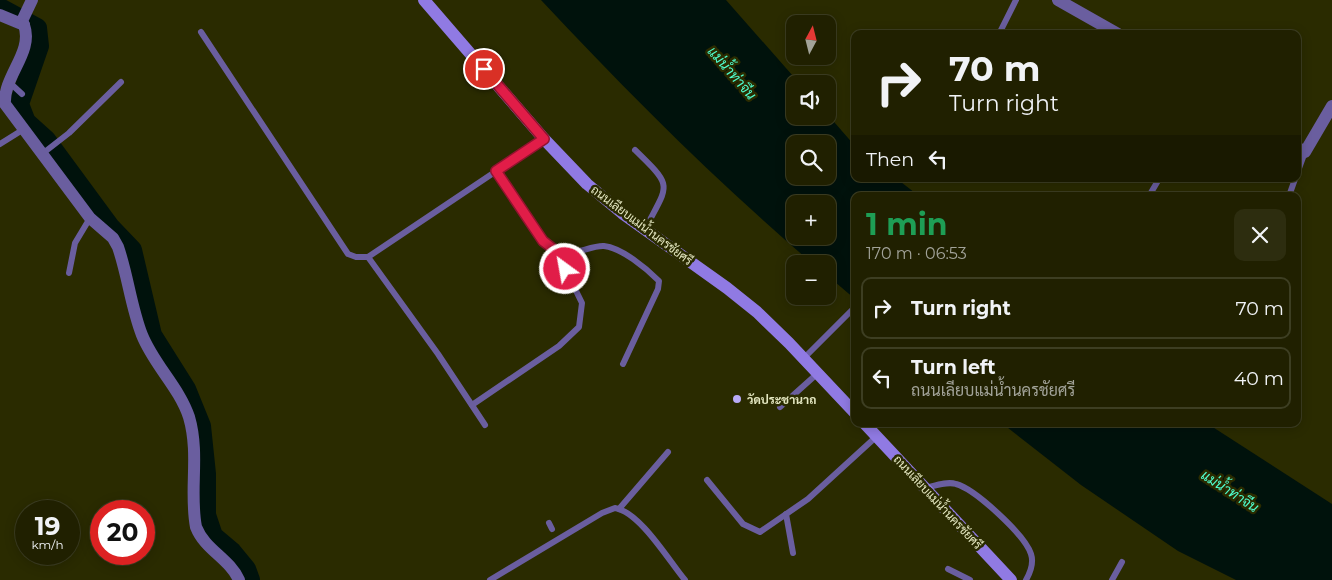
<!DOCTYPE html>
<html lang="en">
<head>
<meta charset="utf-8">
<style>
	body { margin:0; font-family:Montserrat,Sarabun,sans-serif; background:#2d2d0f; color:#f1f3f6; height:100vh; display:flex; flex-direction:column; font-size:19px; white-space:nowrap }
	* { box-sizing:border-box; margin:0 }
	p { font-size:16px; color:#a2a399 }
	.icon { flex:none; width:28px; height:28px; fill:none; stroke:currentColor; stroke-width:2; stroke-linecap:round; stroke-linejoin:round }
	.map { position:relative; flex:1; overflow:hidden }
	.drawer { position:absolute; left:851px; top:192px; width:450px; height:235px; display:flex; flex-direction:column; background:#202000; border-radius:10px; box-shadow:0 2px 12px #0003,0 0 0 1px #3d3e22 }
	.drawer>* { flex:none }
	.top-card { position:absolute; left:851px; top:30px; width:450px; height:152px; border-radius:10px; box-shadow:0 2px 12px #0003,0 0 0 1px #3d3e22; background:#202000; color:#f1f3f6; overflow:hidden }
	.needle { width:32px; rotate:7deg }
	.fabs { position:absolute; left:786px; top:15px; display:grid; gap:10px }
	.fabs a { display:grid; place-items:center; width:50px; height:50px; border-radius:10px; background:#202000; box-shadow:0 2px 12px #0003,0 0 0 1px #3d3e22; font-size:25px }
	.speed { position:absolute; left:15px; top:500px; display:flex; gap:10px; font-size:25px; font-weight:700; text-align:center }
	.speed>* { display:grid; place-content:center; width:65px; height:65px; border-radius:50%; background:#202000; box-shadow:0 2px 12px #0003,0 0 0 1px #3d3e22; line-height:1 }
	.speed small { font-size:12px; font-weight:400 }
	.speed .limit { border:8px solid #d22; background:#fff; color:#111 }
	.pin { position:absolute; display:grid; place-items:center; width:42px; height:42px; color:#fff; margin:-21px; border:2px solid #fff; border-radius:50%; box-shadow:0 1px 5px #0007 }
	.me { position:absolute; width:55px; margin:-28px; rotate:328deg; stroke-linejoin:round; filter:drop-shadow(0 0 4px #0008) }
	.turn { display:flex; align-items:center; gap:18px; height:105px; padding:0 15px; font-size:22px }
	.turn .icon { width:65px; height:65px; stroke-width:2.5 }
	.turn b { display:block; font-size:35px; line-height:42px }
	.then { display:flex; align-items:center; height:48px; padding:0 15px; background:#0003; gap:10px; font-size:19px }
	.round { display:grid; place-items:center; flex:none; width:52px; height:52px; border-radius:10px; background:#2d2d0f }
	.head { display:flex; align-items:center; justify-content:space-between; height:85px; padding:0 15px }
	h1 { font-size:30px; font-weight:700; line-height:38px; color:#1e9e55 }
	ul { padding:0; list-style:none }
	li { display:flex; align-items:center; gap:15px; height:62px; margin:0 10px 8px; padding:0 5px; border:2px solid #3d3e22; border-radius:10px }
	li div { flex:1 }
	li b { display:block; font-size:19px }
	li em { font-style:normal }
	.map>svg:first-child { display:block }
	.water { fill:#00120c; fill-rule:evenodd }
	.lines { fill:none; stroke-linecap:round; stroke-linejoin:round }
	.river { stroke:#00120c; stroke-width:20 }
	.lane { stroke:#6a5e9f; stroke-width:6 }
	.street { stroke:#6a5e9f; stroke-width:12 }
	.secondary { stroke:#907ae3; stroke-width:12 }
	.route-casing { stroke:#92132f; stroke-width:12 }
	.route { stroke:#e11d48; stroke-width:9 }
	.poi-dot { fill:#b8abf7; stroke:#2a2b00; stroke-width:2 }
	.labels { text-anchor:middle; dominant-baseline:central; stroke-width:5; stroke-linejoin:round; paint-order:stroke }
	.street-label { font-size:12px; fill:#e5e8c1; stroke:#2a2b00 }
	.poi-label { font-size:12px; font-weight:bold; fill:#e5e8c1; stroke:#2a2b00; text-anchor:start }
	.water-label { font-size:14px; font-style:italic; fill:#4fffd0; stroke:#2a2b00 }
</style>
</head>
<body>
<div class="map">
<svg width="1332" height="580" viewBox="0 0 1332 580">
	<rect width="100%" height="100%" fill="#2a2b00"/>
	<g class="water">
		<path d="M 541,0 L 726,0 L 800,84 L 795,84 L 795,116 L 828,115 L 855,146 L 855,179 L 897,179 L 919,196 L 855,196 L 855,299 L 828,276 L 828,264 L 813,264 C 717,182 627,92 541,0 ZM 795,144 L 828,144 L 828,176 L 795,176 ZM 795,204 L 828,204 L 828,236 L 795,236 Z"/>
		<polygon points="1003,424 1208,424 1332,504 1332,580 1236,580 1178,551 1081,485"/>
	</g>
	<g class="lines">
		<polyline class="river" points="0,8 37,28 39,46 19,104 26,122 46,140 110,227 132,250 152,335 186,389 201,426 206,474 206,515 213,536 232,552 246,569 250,580"/>
		<g class="lane">
			<polyline points="201,32 348,254 356,257 368,257 544,139"/>
			<polyline points="999,34 1016,0"/>
			<polyline points="9,82 22,94"/>
			<polyline points="0,144 24,129"/>
			<path d="M 635,150 C 674,188 669,183 645,229"/>
			<polyline points="42,154 69,133 121,82"/>
			<path d="M 496,171 C 509,191 537,241 555,251 C 569,259 590,245 604,246 C 622,248 646,268 659,281 L 658,289 L 623,364"/>
			<polyline points="1298,171 1305,152"/>
			<polyline points="1149,196 1159,179"/>
			<polyline points="1289,196 1295,179"/>
			<polyline points="368,257 438,354 485,425"/>
			<polyline points="69,273 75,243 90,218"/>
			<polyline points="804,358 853,309"/>
			<polyline points="472,405 559,346 579,327 582,303 557,252"/>
			<polyline points="780,407 818,373"/>
			<polyline points="707,480 743,524 760,532 808,499 877,436"/>
			<path d="M 925,488 C 934,486 947,481 956,484 C 975,489 1025,535 1031,554 C 1034,563 1030,573 1026,580"/>
			<polyline points="619,509 668,452"/>
			<polyline points="786,514 793,553"/>
			<polyline points="549,523 552,529"/>
			<polyline points="948,569 970,580"/>
			<path d="M 490,580 L 602,513 L 615,508 C 640,512 669,561 685,580"/>
			<polyline points="1112,580 1122,562"/>
		</g>
		<g class="street">
			<polyline points="1058,0 1118,34"/>
			<polyline points="0,15 24,25 22,21 32,0"/>
			<path d="M 24,25 C 34,52 3,76 5,104 L 90,218 L 113,238 L 118,247 C 128,276 131,307 142,335 C 154,365 179,387 189,417 C 200,455 189,491 196,527 C 205,550 229,558 239,580"/>
			<polyline points="1298,148 1305,152 1332,106"/>
		</g>
		<g class="secondary">
			<polyline points="424,0 544,139 587,184 622,213 727,288 757,312 789,343 855,413"/>
			<polyline points="865,424 1011,580"/>
		</g>
	</g>
	<g class="lines">
		<defs>
			<polyline id="route" points="484,69 544,139 496,171 543,241 557,252 565,269"/>
		</defs>
		<use href="#route" class="route-casing"/>
		<use href="#route" class="route"/>
	</g>
	<circle class="poi-dot" cx="737" cy="399" r="5"/>
	<g class="labels">
		<g class="street-label">
			<text transform="translate(642 225) rotate(37)">ถนนเลียบแม่น้ำนครชัยศรี</text>
			<text transform="translate(938 502) rotate(47)">ถนนเลียบแม่น้ำนครชัยศรี</text>
		</g>
		<g class="poi-label">
			<text x="747" y="399">วัดประชานาถ</text>
		</g>
		<g class="water-label">
			<text transform="translate(732 73) rotate(49)">แม่น้ำท่าจีน</text>
			<text transform="translate(1230 491) rotate(33)">แม่น้ำท่าจีน</text>
		</g>
	</g>
</svg>
<div class="fabs">
<a><svg class="needle" viewBox="-14 -14 28 28"><path d="M0-13l5 13h-10z" fill="#e53935"/><path d="M0 13l5-13h-10z" fill="#a2a399"/></svg></a>
<a><svg class="icon" aria-label="sound" viewBox="0 0 24 24"><path d="M4 9h4l5-4v14l-5-4H4zM17 9q2 3 0 6"/></svg></a>
<a><svg class="icon" aria-label="search" viewBox="0 0 24 24"><circle cx="10" cy="10" r="6"/><path d="M15 15l6 6"/></svg></a>
<a>+</a>
<a>−</a>
</div>
<div class="speed"><div>19<small>km/h</small></div><div class="limit">20</div></div>
<div class="pin" style="left:484px;top:69px;background:#d93025"><svg class="icon" aria-label="arrive" viewBox="0 0 24 24"><path d="M6 21V4h12l-3 4 3 4H6"/></svg></div>
<svg class="me" style="left:565px;top:269px" viewBox="-20 -20 40 40"><circle r="17" fill="#e11d48" stroke="#fff" stroke-width="3"/><path d="M0-11L8 9 0 5-8 9z" fill="#fff"/></svg>
<div class="top-card">
<div class="turn"><svg class="icon" aria-label="right" viewBox="0 0 24 24"><path d="M7 20v-9h11M14 6l5 5-5 5"/></svg><div><b>70 m</b>Turn right</div></div>
<div class="then">Then<svg class="icon" aria-label="left" viewBox="0 0 24 24"><path d="M17 20v-9H6M10 6l-5 5 5 5"/></svg></div>
</div>
<section class="drawer">
<div class="head"><div><h1>1 min</h1><p>170 m · 06:53</p></div><a class="round"><svg class="icon" aria-label="close" viewBox="0 0 24 24"><path d="M6 6l12 12M18 6L6 18"/></svg></a></div>
<ul>
<li><svg class="icon" aria-label="right" viewBox="0 0 24 24"><path d="M7 20v-9h11M14 6l5 5-5 5"/></svg><div><b>Turn right</b></div><em>70 m</em></li>
<li><svg class="icon" aria-label="left" viewBox="0 0 24 24"><path d="M17 20v-9H6M10 6l-5 5 5 5"/></svg><div><b>Turn left</b><p>ถนนเลียบแม่น้ำนครชัยศรี</p></div><em>40 m</em></li>
</ul>
</section>
</div>
</body>
</html>
